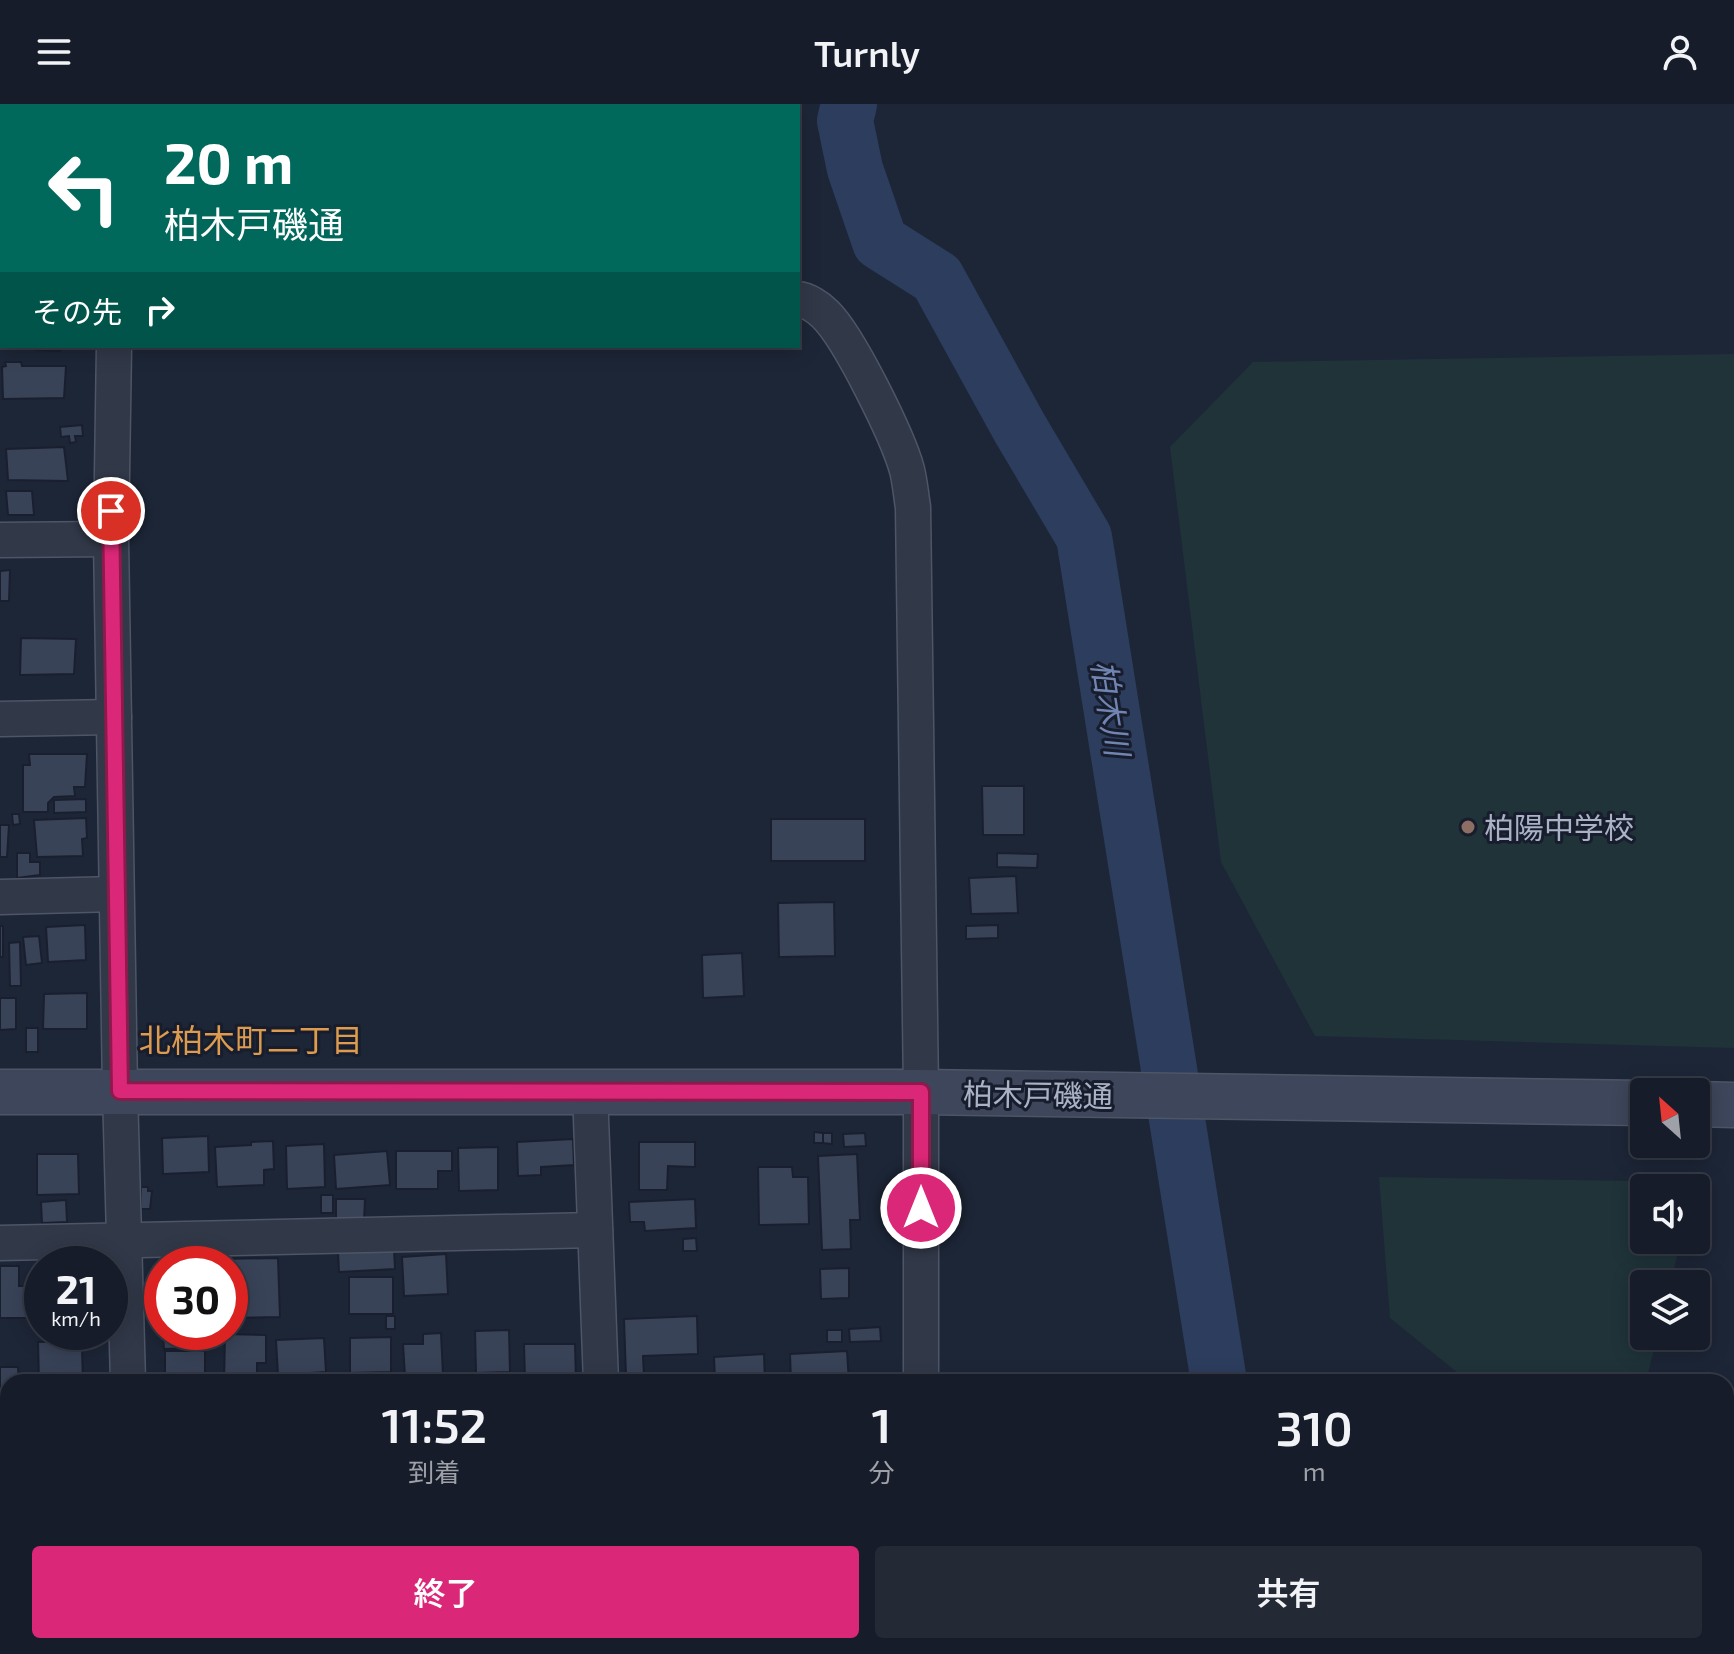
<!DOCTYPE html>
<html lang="ja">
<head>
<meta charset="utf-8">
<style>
	body { margin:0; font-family:"Exo 2","Noto Sans JP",sans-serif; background:#232935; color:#f1f3f6; height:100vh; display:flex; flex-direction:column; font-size:30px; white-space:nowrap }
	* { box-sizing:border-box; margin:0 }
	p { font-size:26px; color:#9ea1a8 }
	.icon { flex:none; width:44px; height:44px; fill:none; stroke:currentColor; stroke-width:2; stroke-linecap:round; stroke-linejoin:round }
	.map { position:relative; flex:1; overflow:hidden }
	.panel { position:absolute; left:0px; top:1270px; width:1734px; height:280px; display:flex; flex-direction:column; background:#161c29; border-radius:24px 24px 0 0; box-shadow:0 4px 20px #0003,0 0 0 2px #353a46 }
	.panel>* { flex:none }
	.hud { position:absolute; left:0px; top:0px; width:800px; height:244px; box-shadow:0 4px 20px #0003,0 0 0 2px #353a46; background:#00695c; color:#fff; overflow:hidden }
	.needle { width:52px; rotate:333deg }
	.tools { position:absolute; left:1630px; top:974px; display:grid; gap:16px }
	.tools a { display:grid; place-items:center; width:80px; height:80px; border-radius:8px; background:#161c29; box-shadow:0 4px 20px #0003,0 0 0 2px #353a46; font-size:40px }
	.speed { position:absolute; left:24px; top:1142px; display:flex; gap:16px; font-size:40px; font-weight:700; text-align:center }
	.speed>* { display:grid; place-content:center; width:104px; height:104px; border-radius:50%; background:#161c29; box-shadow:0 4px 20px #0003,0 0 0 2px #353a46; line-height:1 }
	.speed small { font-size:20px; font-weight:400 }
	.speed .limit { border:12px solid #d22; background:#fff; color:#111 }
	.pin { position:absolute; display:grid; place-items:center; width:68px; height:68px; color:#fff; margin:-34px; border:4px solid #fff; border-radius:50%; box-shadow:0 2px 8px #0007 }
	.me { position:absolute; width:88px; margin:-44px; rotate:0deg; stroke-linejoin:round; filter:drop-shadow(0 0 6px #0008) }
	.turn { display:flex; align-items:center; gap:28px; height:168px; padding:0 32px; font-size:36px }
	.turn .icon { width:104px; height:104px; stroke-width:2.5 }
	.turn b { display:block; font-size:56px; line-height:68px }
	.then { display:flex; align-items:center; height:76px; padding:0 32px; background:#0003; gap:16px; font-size:30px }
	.eta { display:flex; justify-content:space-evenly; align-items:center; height:136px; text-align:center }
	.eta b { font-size:48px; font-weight:600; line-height:56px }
	.cta { display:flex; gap:16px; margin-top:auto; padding:16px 32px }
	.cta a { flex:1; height:92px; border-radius:8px; background:#db2777; color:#fff; font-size:32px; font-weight:600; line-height:92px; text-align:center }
	.cta a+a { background:#232935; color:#f1f3f6 }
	header { display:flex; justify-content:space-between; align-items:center; height:104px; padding:0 32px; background:#161c29; font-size:36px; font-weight:600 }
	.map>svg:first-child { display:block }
	.green { fill:#1f3339 }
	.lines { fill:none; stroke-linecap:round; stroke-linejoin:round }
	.river { stroke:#2d3d5e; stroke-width:56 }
	.building { fill:#394358; stroke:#191f2e; stroke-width:2 }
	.street-casing { stroke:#4e5566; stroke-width:37 }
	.secondary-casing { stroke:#4e5566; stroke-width:47 }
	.street { stroke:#313848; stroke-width:34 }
	.secondary { stroke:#3e465b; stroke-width:44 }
	.route-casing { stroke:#8e194d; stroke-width:20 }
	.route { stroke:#db2777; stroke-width:14 }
	.education-dot { fill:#8d6e63; stroke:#171d2c; stroke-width:3 }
	.labels { text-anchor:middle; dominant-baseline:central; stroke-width:6; stroke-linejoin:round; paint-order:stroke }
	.poi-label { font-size:30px; fill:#aab2c5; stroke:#171d2c; text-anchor:start }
	.street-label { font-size:30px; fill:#aab2c5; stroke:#171d2c }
	.water-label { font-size:32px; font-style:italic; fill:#7085b1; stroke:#171d2c }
	.neighbourhood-label { font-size:32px; fill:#dc9b4f; stroke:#171d2c }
</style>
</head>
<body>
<header><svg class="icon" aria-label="menu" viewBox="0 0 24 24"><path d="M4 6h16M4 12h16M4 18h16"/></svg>Turnly<svg class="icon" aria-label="person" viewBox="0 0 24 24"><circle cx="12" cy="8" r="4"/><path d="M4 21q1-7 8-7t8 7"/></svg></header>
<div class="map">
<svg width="1734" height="1550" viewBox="0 0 1734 1550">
	<rect width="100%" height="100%" fill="#1d2637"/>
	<g class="green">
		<polygon points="1734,250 1734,944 1315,932 1221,758 1170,343 1253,258"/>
		<polygon points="1379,1073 1695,1078 1693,1084 1644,1084 1644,1136 1681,1136 1670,1180 1644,1180 1644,1232 1657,1232 1646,1278 1469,1278 1390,1214"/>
	</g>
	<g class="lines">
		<g class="river">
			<polyline points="849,0 845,17 855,65 880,138 937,174 1019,323 1084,433 1219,1278"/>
			<polyline points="1294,1542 1299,1550"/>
		</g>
	</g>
	<g class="building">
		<polygon points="35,242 60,242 60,247 36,246"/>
		<polygon points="5,258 21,258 22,262 66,262 64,294 3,295 2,263 6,262"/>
		<polygon points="82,321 83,332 75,332 76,338 70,339 69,332 61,333 60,323"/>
		<polygon points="64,343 68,377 8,376 6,345"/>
		<polygon points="6,387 32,387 34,411 8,411"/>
		<polygon points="10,466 9,497 0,497 0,467"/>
		<polygon points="21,534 76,535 74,570 20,571"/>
		<polygon points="29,650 87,650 85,683 74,683 75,692 54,693 48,699 48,708 23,708 23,661 30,661"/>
		<polygon points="982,682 1024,682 1024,731 983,731"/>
		<polygon points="86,695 86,708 54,709 54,696"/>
		<polygon points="12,710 19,710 20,720 13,721"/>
		<polygon points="86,714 87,734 82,735 83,752 37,753 34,716"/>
		<rect x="771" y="715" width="94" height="42"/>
		<polygon points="0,721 9,721 7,753 0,753"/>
		<polygon points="17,749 30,749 30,758 40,758 40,771 17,774"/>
		<polygon points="997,749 1038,750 1037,764 997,763"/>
		<polygon points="1016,772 1018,809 971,810 969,774"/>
		<polygon points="834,798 835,852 779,853 778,799"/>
		<polygon points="85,821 86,856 48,858 46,823"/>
		<polygon points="998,821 998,834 966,835 966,822"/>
		<rect x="0" y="822" width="3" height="31"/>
		<polygon points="39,832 42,859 26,861 23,833"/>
		<polygon points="20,838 21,882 10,882 9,839"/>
		<polygon points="742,849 744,892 703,894 702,851"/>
		<polygon points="87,889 87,925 43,925 44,890"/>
		<polygon points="0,894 16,894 16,925 0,926"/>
		<rect x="26" y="924" width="12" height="24"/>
		<polygon points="814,1028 823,1029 823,1039 814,1039"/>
		<polygon points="823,1029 832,1029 832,1040 823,1039"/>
		<polygon points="865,1029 866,1042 844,1043 843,1030"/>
		<polygon points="208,1032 209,1068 163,1070 162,1034"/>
		<polygon points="573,1035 574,1061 541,1063 541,1071 518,1072 517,1038"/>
		<polygon points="273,1037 274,1065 264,1066 264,1081 217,1083 215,1043 251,1041 251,1038"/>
		<polygon points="639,1038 695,1038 695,1063 668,1062 667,1086 639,1086"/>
		<polygon points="324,1040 325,1083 287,1085 286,1042"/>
		<polygon points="498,1043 498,1086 459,1087 458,1044"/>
		<polygon points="387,1047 390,1081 336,1085 334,1051"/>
		<polygon points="396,1047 452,1047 452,1067 438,1067 438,1085 396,1085"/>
		<polygon points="37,1050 78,1050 79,1090 37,1091"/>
		<polygon points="857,1050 860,1116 850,1116 851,1145 822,1146 818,1052"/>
		<polygon points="758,1063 792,1063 793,1073 808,1073 809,1120 759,1121"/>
		<polygon points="141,1083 148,1083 148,1087 152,1087 150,1105 141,1105"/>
		<rect x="321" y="1091" width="12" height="18"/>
		<polygon points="336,1095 365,1095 364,1117 336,1118"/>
		<polygon points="695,1095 696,1124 645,1127 644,1118 630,1118 629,1098"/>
		<polygon points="66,1096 67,1118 42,1119 41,1098"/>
		<polygon points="696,1134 697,1147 683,1147 683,1135"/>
		<polygon points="394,1144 395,1165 339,1168 338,1148"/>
		<polygon points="446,1150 448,1190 404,1192 402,1153"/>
		<polygon points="198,1152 198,1160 162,1160 160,1178 160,1153"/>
		<polygon points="278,1154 280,1213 230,1214 230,1160 219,1160 219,1155"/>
		<polygon points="36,1159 92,1159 92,1160 42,1160 42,1191 36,1191"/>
		<polygon points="0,1162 19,1162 19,1182 27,1182 27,1214 0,1214"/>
		<polygon points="849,1164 849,1194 821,1195 820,1165"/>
		<rect x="349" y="1173" width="44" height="37"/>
		<rect x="386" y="1212" width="9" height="13"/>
		<polygon points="697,1212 698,1250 643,1252 644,1271 626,1272 624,1215"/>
		<polygon points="880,1223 881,1237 850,1238 849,1225"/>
		<polygon points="509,1226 510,1268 476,1269 475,1227"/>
		<rect x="827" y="1226" width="15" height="12"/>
		<polygon points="441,1229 443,1271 405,1273 403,1240 423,1240 423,1230"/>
		<polygon points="196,1230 196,1244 164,1245 163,1231"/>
		<polygon points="225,1230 266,1231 266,1259 257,1259 257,1278 224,1278"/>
		<polygon points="391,1233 391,1268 350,1269 350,1234"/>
		<polygon points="324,1234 326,1268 278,1271 276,1236"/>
		<polygon points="77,1237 77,1243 82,1242 83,1278 39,1278 38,1238"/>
		<polygon points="524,1240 575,1240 576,1277 525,1277"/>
		<rect x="165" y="1247" width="40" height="31"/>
		<polygon points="847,1247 849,1278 791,1278 790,1250"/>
		<polygon points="764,1250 765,1278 715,1278 714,1253"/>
		<polygon points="0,1263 18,1263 19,1278 8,1278 8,1291 0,1291"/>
		<polygon points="8,1406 8,1418 0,1418 0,1407"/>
		<rect x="0" y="1436" width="8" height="34"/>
		<rect x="257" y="1544" width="22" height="6"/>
		<rect x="475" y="1547" width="40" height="3"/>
	</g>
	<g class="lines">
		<defs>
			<g id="street">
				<polyline points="114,0 114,2"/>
				<polyline points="0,195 2,195"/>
				<path d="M 798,195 C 807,196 818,203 825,210 C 849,233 898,333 907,366 C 910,378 911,391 913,403 L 921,988 L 921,1278"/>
				<polyline points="114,242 111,435 120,987 128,1278"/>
				<polyline points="0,436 111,435"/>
				<polyline points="0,615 114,613"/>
				<polyline points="0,793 116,790"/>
				<polyline points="590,988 601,1278"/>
				<polyline points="0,1139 595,1126"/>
				<polyline points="0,1329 8,1329"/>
				<polyline points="0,1527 8,1527"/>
				<polyline points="133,1542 133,1550"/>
				<polyline points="604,1542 604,1550"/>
				<polyline points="921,1542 921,1550"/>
			</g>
			<g id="secondary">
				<polyline points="0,988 921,988 1644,999"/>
				<polyline points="1696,1000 1734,1001"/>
			</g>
		</defs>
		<use href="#street" class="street-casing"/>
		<use href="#secondary" class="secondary-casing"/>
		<use href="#street" class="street"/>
		<use href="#secondary" class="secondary"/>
	</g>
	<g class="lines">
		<defs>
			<polyline id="route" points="111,407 120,987 921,988 921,1104"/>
		</defs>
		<use href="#route" class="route-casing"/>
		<use href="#route" class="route"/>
	</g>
	<circle class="education-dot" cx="1468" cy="723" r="8"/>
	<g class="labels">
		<g class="poi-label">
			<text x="1484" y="723">柏陽中学校</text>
		</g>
		<g class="street-label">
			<text transform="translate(1038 990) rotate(1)">柏木戸磯通</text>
		</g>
		<g class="water-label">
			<text transform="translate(1112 604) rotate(81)">柏木川</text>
		</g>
		<g class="neighbourhood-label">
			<text x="251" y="935">北柏木町二丁目</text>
		</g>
	</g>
</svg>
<div class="tools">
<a><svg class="needle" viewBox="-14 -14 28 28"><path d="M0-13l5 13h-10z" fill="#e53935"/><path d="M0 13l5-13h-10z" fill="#9ea1a8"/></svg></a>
<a><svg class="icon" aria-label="sound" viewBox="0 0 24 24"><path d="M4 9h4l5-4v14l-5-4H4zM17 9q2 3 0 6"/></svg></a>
<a><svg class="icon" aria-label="layers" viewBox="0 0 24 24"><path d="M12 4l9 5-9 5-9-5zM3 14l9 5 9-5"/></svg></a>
</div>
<div class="speed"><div>21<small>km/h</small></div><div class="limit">30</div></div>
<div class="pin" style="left:111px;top:407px;background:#d93025"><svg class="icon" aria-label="arrive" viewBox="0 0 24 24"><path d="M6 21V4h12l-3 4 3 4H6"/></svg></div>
<svg class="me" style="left:921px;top:1104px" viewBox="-20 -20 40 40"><circle r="17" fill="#db2777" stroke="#fff" stroke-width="3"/><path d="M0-11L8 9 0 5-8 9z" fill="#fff"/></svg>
<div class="hud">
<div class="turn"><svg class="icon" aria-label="left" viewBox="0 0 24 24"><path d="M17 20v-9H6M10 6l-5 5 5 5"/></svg><div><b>20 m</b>柏木戸磯通</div></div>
<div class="then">その先<svg class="icon" aria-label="right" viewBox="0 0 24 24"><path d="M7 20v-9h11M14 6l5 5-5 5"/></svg></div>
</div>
<section class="panel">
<div class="eta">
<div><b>11:52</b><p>到着</p></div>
<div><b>1</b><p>分</p></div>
<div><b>310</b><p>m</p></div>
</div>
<div class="cta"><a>終了</a><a>共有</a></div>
</section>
</div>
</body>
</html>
